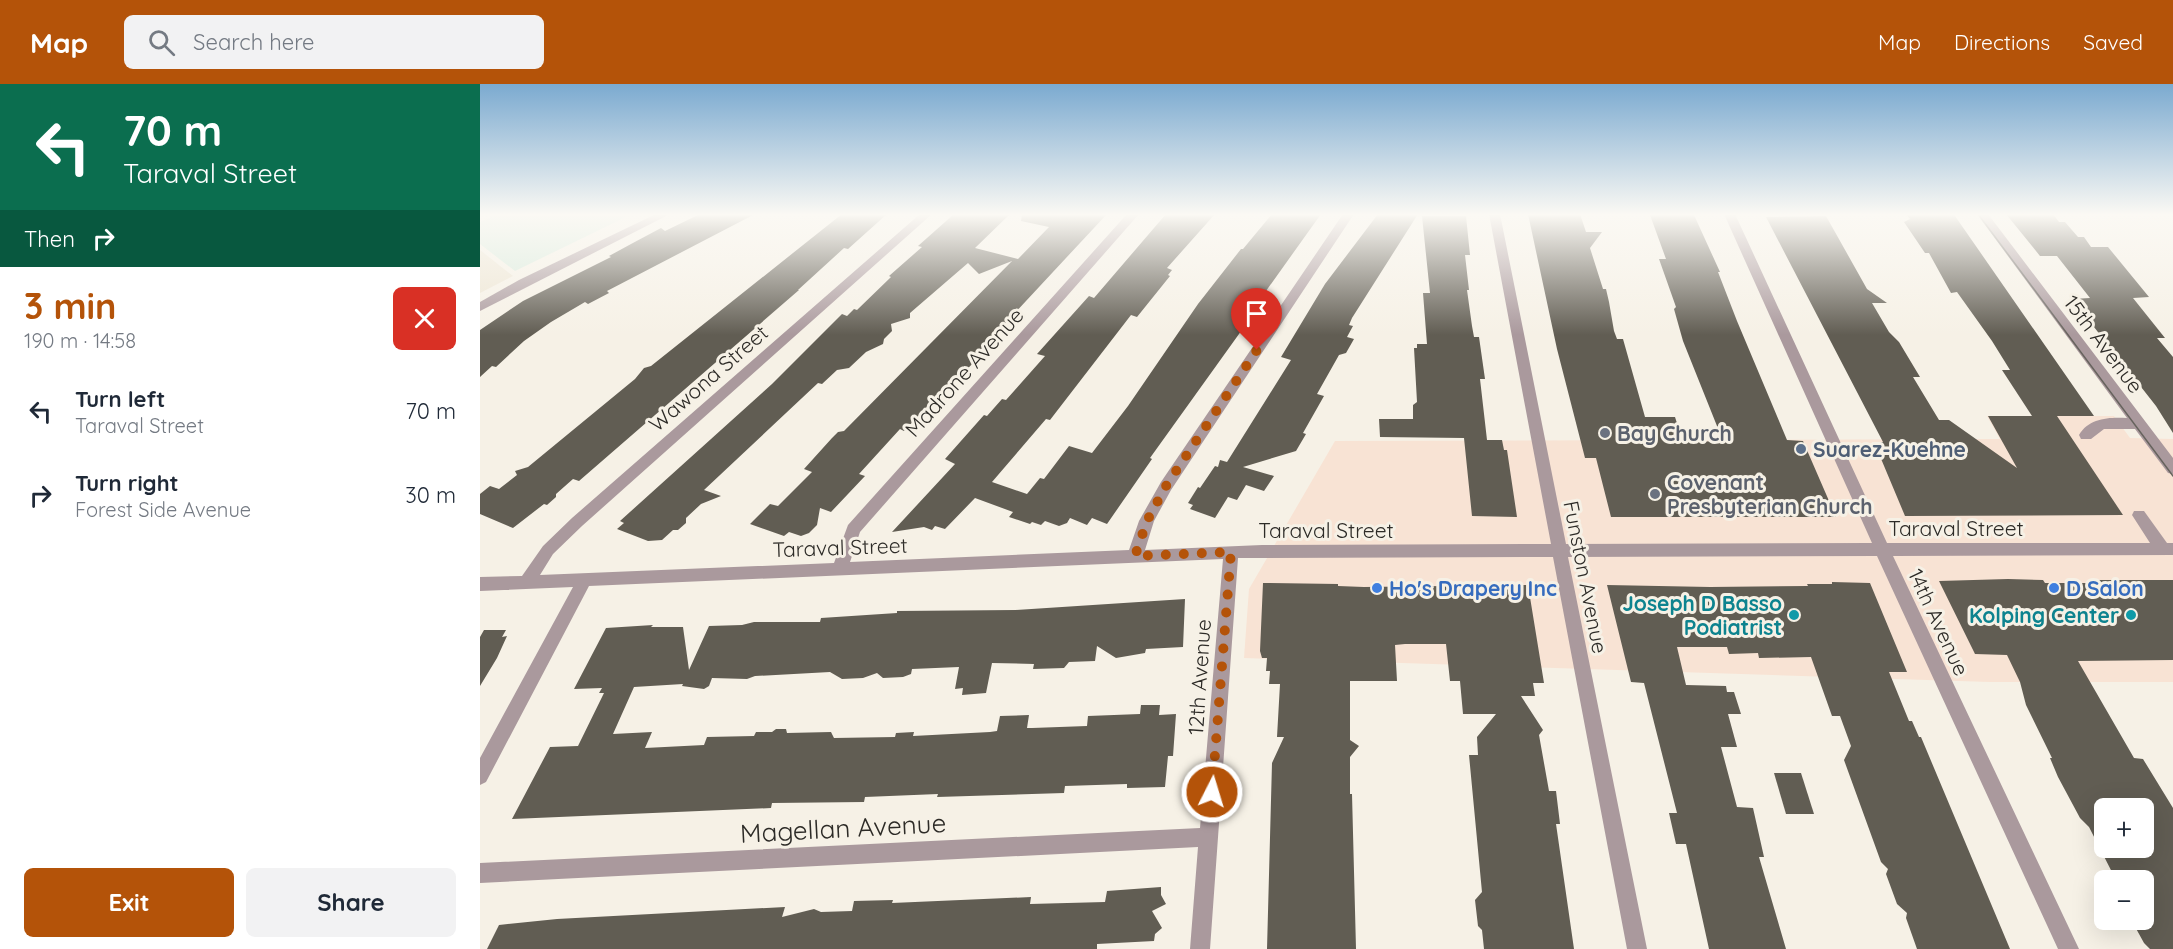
<!DOCTYPE html>
<html lang="en">
<head>
<meta charset="utf-8">
<style>
	body { margin:0; font-family:Quicksand,sans-serif; background:#f2f2f3; color:#1f2937; height:100vh; display:flex; flex-direction:column; font-size:22px; white-space:nowrap }
	* { box-sizing:border-box; margin:0 }
	p { font-size:20px; color:#747a83 }
	.icon { flex:none; width:33px; height:33px; fill:none; stroke:currentColor; stroke-width:2; stroke-linecap:round; stroke-linejoin:round }
	.map { position:relative; flex:1; overflow:hidden }
	.drawer { display:flex; flex-direction:column; background:#fff; width:480px }
	.drawer>* { flex:none }
	.banner { background:#0b6e4f; color:#fff; overflow:hidden }
	.controls { position:absolute; left:1614px; top:714px; display:grid; gap:12px }
	.controls a { display:grid; place-items:center; width:60px; height:60px; border-radius:9px; background:#fff; box-shadow:0 6px 24px #0002; font-size:30px }
	.pin { position:absolute; display:grid; place-items:center; width:51px; height:51px; color:#fff; margin:-62px -26px; border-radius:50% 50% 50% 0; rotate:-45deg; box-shadow:0 0 6px #0007 }
	.pin .icon { rotate:45deg }
	.me { position:absolute; width:66px; margin:-33px; rotate:5deg; stroke-linejoin:round; filter:drop-shadow(0 0 4px #0008) }
	.turn { display:flex; align-items:center; gap:21px; height:126px; padding:0 24px; font-size:27px }
	.turn .icon { width:78px; height:78px; stroke-width:2.5 }
	.turn b { display:block; font-size:42px; line-height:51px }
	.then { display:flex; align-items:center; height:57px; padding:0 24px; background:#0003; gap:12px; font-size:22px }
	.round { display:grid; place-items:center; flex:none; width:63px; height:63px; border-radius:9px; background:#f2f2f3 }
	.head { display:flex; align-items:center; justify-content:space-between; height:102px; padding:0 24px }
	h1 { font-size:36px; font-weight:800; line-height:45px; color:#b45309 }
	.button { display:flex; gap:12px; margin-top:auto; padding:12px 24px }
	.button a { flex:1; height:69px; border-radius:9px; background:#b45309; color:#fff; font-size:24px; font-weight:800; line-height:69px; text-align:center }
	.button a+a { background:#f2f2f3; color:#1f2937 }
	ul { padding:0; list-style:none }
	li { display:flex; align-items:center; gap:18px; height:84px; padding:0 24px }
	li div { flex:1 }
	li b { display:block; font-size:22px }
	li em { font-style:normal }
	header { display:flex; align-items:center; gap:36px; box-sizing:border-box; height:84px; padding:0 30px; background:#b45309; color:#fff }
	header strong { font-size:28px }
	nav { display:flex; gap:33px; margin-inline-start:auto; font-size:21px }
	.search { width:420px; height:54px; background:#f2f2f3; display:flex; align-items:center; gap:15px; box-sizing:border-box; padding:0 21px; border-radius:9px; color:#747a83; font-size:22px }
	main { display:flex; flex:1; min-height:0 }
	.map>svg:first-child { display:block }
	.commercial { fill:#f8e3d4 }
	.built { fill:#ede5d3 }
	.green { fill:#d6eadc }
	.building { fill:#615d53; fill-rule:evenodd }
	.lines { fill:none; stroke-linecap:round; stroke-linejoin:round }
	.minor { fill:#aa999d; fill-rule:evenodd }
	.tram { stroke:#66635d; stroke-width:1.5 }
	.route { stroke:#b45309; stroke-width:10; stroke-dasharray:0 18 }
	.worship-dot { fill:#6b7280; stroke:#f6f1e6; stroke-width:2 }
	.service-dot { fill:#5c6f8a; stroke:#f6f1e6; stroke-width:2 }
	.shop-dot { fill:#3f7fe0; stroke:#f6f1e6; stroke-width:2 }
	.culture-dot { fill:#0f9aa8; stroke:#f6f1e6; stroke-width:2 }
	.labels { text-anchor:middle; dominant-baseline:central; stroke-width:6; stroke-linejoin:round; paint-order:stroke }
	.street-label { font-size:21px; fill:#2d2b27; stroke:#f6f1e6 }
	.worship-label { font-size:21px; font-weight:bold; fill:#5b616d; stroke:#f6f1e6; text-anchor:start }
	.service-label { font-size:21px; font-weight:bold; fill:#4e5e75; stroke:#f6f1e6; text-anchor:start }
	.shop-label { font-size:21px; font-weight:bold; fill:#366cbe; stroke:#f6f1e6; text-anchor:start }
	.culture-label { font-size:21px; font-weight:bold; fill:#0d838f; stroke:#f6f1e6; text-anchor:end }
	.near-street-label { font-size:26px; fill:#2d2b27; stroke:#f6f1e6 }
</style>
</head>
<body>
<header>
<strong>Map</strong>
<div class="search"><svg class="icon" aria-label="search" viewBox="0 0 24 24"><circle cx="10" cy="10" r="6"/><path d="M15 15l6 6"/></svg>Search here</div>
<nav><a>Map</a><a>Directions</a><a>Saved</a></nav>
</header>
<main>
<section class="drawer">
<div class="banner">
<div class="turn"><svg class="icon" aria-label="left" viewBox="0 0 24 24"><path d="M17 20v-9H6M10 6l-5 5 5 5"/></svg><div><b>70 m</b>Taraval Street</div></div>
<div class="then">Then<svg class="icon" aria-label="right" viewBox="0 0 24 24"><path d="M7 20v-9h11M14 6l5 5-5 5"/></svg></div>
</div>
<div class="head"><div><h1>3 min</h1><p>190 m · 14:58</p></div><a class="round" style="background:#d93025;color:#fff"><svg class="icon" aria-label="close" viewBox="0 0 24 24"><path d="M6 6l12 12M18 6L6 18"/></svg></a></div>
<ul>
<li><svg class="icon" aria-label="left" viewBox="0 0 24 24"><path d="M17 20v-9H6M10 6l-5 5 5 5"/></svg><div><b>Turn left</b><p>Taraval Street</p></div><em>70 m</em></li>
<li><svg class="icon" aria-label="right" viewBox="0 0 24 24"><path d="M7 20v-9h11M14 6l5 5-5 5"/></svg><div><b>Turn right</b><p>Forest Side Avenue</p></div><em>30 m</em></li>
</ul>
<div class="button"><a>Exit</a><a>Share</a></div>
</section>
<div class="map">
<svg width="1693" height="865" viewBox="0 0 1693 865">
	<rect width="100%" height="100%" fill="#f6f1e6"/>
	<polygon class="commercial" points="1507,332 1634,332 1650,354 1693,355 1693,598 1510,598 764,574 769,505 855,357 1520,355"/>
	<polygon class="built" points="0,166 33,192 0,209"/>
	<polygon class="green" points="18,130 152,130 35,187 0,160 0,138"/>
	<g class="building">
		<polygon points="220,130 275,130 127,207 129,209 108,220 105,218 71,238 44,257 16,283 12,282 0,293 0,246 43,217 131,173 129,172 151,160 181,144 185,147"/>
		<polygon points="362,130 407,130 368,165 364,164 318,206 319,206 99,397 93,395 76,410 76,413 67,421 64,420 33,444 0,430 0,410 10,402 19,405 37,391 35,387 48,383 155,295 164,284 171,282"/>
		<polygon points="474,130 530,130 495,164 538,175 569,143 541,137 542,130 627,130 490,277 494,278 454,320 448,322 424,347 420,345 379,390 385,392 351,428 340,424 337,441 329,449 321,452 309,448 304,452 270,440 290,420 298,422 332,388 324,385 352,354 358,348 364,347 532,177 499,190 488,179 430,229 430,234 411,240 412,247 404,255 403,260 386,268 369,284 357,286 342,300 338,299 224,406 241,412 221,420 206,434 206,439 198,446 193,446 182,456 168,457 137,445 144,439 140,437 292,300 362,230 367,232 374,225 377,226 411,193 409,192 442,163 438,162"/>
		<polygon points="686,130 735,130 687,184 692,186 688,191 690,192 657,233 651,231 570,336 566,335 512,398 547,410 560,394 564,395 589,362 612,369 648,322 718,220 761,165 763,165 792,130 841,130 781,214 783,214 759,250 670,374 672,375 627,440 612,434 607,441 590,434 587,439 579,442 565,437 561,441 552,438 550,440 529,433 533,428 495,414 465,445 455,442 452,446 444,443 412,448 475,380 465,375 504,331 507,332 522,315 526,316 565,272 557,270 609,212 614,214"/>
		<polygon points="898,130 938,130 872,234 869,241 873,242 867,253 874,255 866,269 859,271 837,310 844,312 823,349 826,350 816,367 763,383 794,392 784,407 766,401 757,416 748,413 735,434 710,425 713,421 708,419 718,403 720,404 735,382 738,383 740,376 747,378 811,276 801,273 845,200"/>
		<polygon points="1048,130 1100,130 1106,148 1122,148 1110,164 1123,205 1126,205 1129,218 1134,247 1137,255 1143,255 1165,333 1195,333 1203,358 1243,357 1203,257 1194,225 1196,223 1179,175 1186,175 1170,131 1214,131 1240,188 1238,188 1257,237 1307,356 1323,357 1356,433 1131,433 1116,374 1105,374 1077,265"/>
		<polygon points="1426,130 1473,130 1475,132 1614,332 1577,332 1643,431 1425,432 1394,358 1403,358 1286,133 1346,132 1387,205 1407,219 1392,219 1409,248 1419,258 1440,293 1433,293 1459,336 1469,336 1537,384 1508,332 1552,332 1522,286 1530,286 1512,257 1477,208 1471,209 1449,169 1445,169 1424,138 1430,135"/>
		<polygon points="1526,130 1573,130 1579,138 1585,138 1598,153 1604,153 1611,163 1628,163 1669,213 1653,214 1685,254 1677,254 1693,273 1693,349 1676,322 1592,215 1610,214 1577,172 1560,172"/>
		<polygon points="942,132 986,132 990,171 985,171 989,206 987,206 992,242 994,253 999,253 1005,295 1000,295 1007,356 1022,356 1024,366 1027,366 1037,433 992,432 984,354 900,353 899,335 933,335 933,321 937,318 934,264 937,264 937,260 947,260 943,209 950,209"/>
		<path d="M 1528,495 L 1563,496 L 1565,499 L 1617,499 L 1619,496 L 1693,496 L 1693,576 L 1598,577 L 1654,674 L 1663,675 L 1693,724 L 1693,865 L 1670,865 L 1664,859 L 1653,839 L 1664,839 L 1664,796 L 1636,796 L 1609,743 L 1600,734 L 1578,693 L 1570,674 L 1572,674 L 1546,621 L 1540,598 L 1527,571 L 1495,570 L 1459,497 ZM 1624,724 L 1664,724 L 1664,764 L 1624,764 Z"/>
		<polygon points="1352,498 1390,499 1427,588 1409,588 1429,637 1432,637 1439,653 1441,653 1530,865 1437,865 1426,834 1427,829 1417,820 1406,790 1408,785 1401,778 1364,676 1371,662 1360,632 1352,632 1331,573 1279,574 1278,569 1249,570 1247,563 1197,563 1206,601 1246,602 1247,608 1254,608 1261,630 1248,630 1257,663 1241,663 1257,723 1273,724 1284,773 1279,773 1306,865 1229,865 1206,760 1196,760 1189,729 1197,729 1164,599 1151,598 1127,501 1230,503 1328,502 1327,500 1352,500"/>
		<polygon points="783,499 858,500 858,502 884,503 1048,501 1064,599 1053,599 1055,612 1041,612 1063,646 1059,651 1069,707 1076,707 1080,740 1076,740 1094,865 1004,865 1002,846 998,842 995,816 1002,808 989,671 998,671 997,653 1016,630 983,630 980,597 970,597 966,560 925,560 915,561 917,597 870,597 870,656 879,662 870,673 870,710 872,710 876,865 787,865 792,679 804,653 797,653 800,600 789,600 790,587 786,587 787,574 782,574 780,567"/>
		<polygon points="705,515 703,563 666,565 665,569 636,574 617,562 615,577 589,578 584,584 553,585 554,580 512,579 506,609 482,611 483,604 475,605 479,583 432,585 431,590 423,593 403,594 397,589 383,594 362,595 350,588 275,592 267,595 232,594 229,602 224,605 202,602 203,600 154,603 133,650 172,648 165,664 224,661 227,653 274,652 276,648 292,648 296,645 306,645 307,649 351,648 354,654 415,653 416,649 434,648 433,652 510,648 517,647 520,632 549,631 547,644 552,644 607,642 608,632 660,630 661,621 680,621 679,631 696,630 693,672 688,672 685,703 647,704 647,700 585,702 584,709 457,713 458,710 385,713 384,718 292,719 291,724 32,735 70,663 98,662 124,609 119,609 122,604 94,605 126,544 173,541 171,543 203,543 209,586 229,542 262,541 274,538 340,538 341,534 417,529 417,527 536,526"/>
		<polygon points="4,546 26,546 22,553 27,552 17,574 0,602 0,553"/>
		<polygon points="1294,689 1321,689 1334,730 1306,730"/>
		<polygon points="681,803 681,811 686,820 672,827 682,844 675,850 674,857 617,860 617,865 7,865 19,841 77,835 305,823 302,833 334,825 341,828 372,827 374,817 413,816 412,819 551,813 550,820 625,818 627,807"/>
	</g>
	<g class="lines">
		<g class="minor">
			<polygon points="176,130 190,130 0,227 0,218 39,196"/>
			<polygon points="440,130 452,130 102,442 73,470 60,491 354,479 368,441 647,130 659,130 380,448 370,478 649,466 659,437 681,398 863,130 874,130 691,406 674,437 665,466 782,461 1071,460 1009,130 1020,130 1086,460 1392,459 1244,130 1255,130 1407,459 1670,459 1652,431 1654,427 1664,427 1687,459 1693,459 1693,471 1413,472 1599,865 1578,865 1397,472 1088,473 1167,865 1147,865 1073,473 758,474 730,865 710,865 718,763 0,799 0,779 720,744 743,475 109,502 6,698 0,701 0,674 93,503 0,507 0,493 42,492 63,462 92,434"/>
			<path d="M 1497,130 L 1508,130 L 1693,374 L 1693,390 L 1688,389 L 1655,345 L 1624,345 L 1611,355 L 1601,355 L 1599,351 C 1609,334 1629,333 1647,334 Z"/>
		</g>
		<polyline class="tram" points="1498,130 1693,392"/>
	</g>
	<linearGradient id="sky" x2="0" y2="1"><stop stop-color="#7baad0"/><stop offset="0.52" stop-color="#fbf9f4"/><stop offset="1" stop-color="#fbf9f4" stop-opacity="0"/></linearGradient>
	<rect width="1693" height="251" fill="url(#sky)"/>
	<g class="lines">
		<polyline class="route" points="732,708 751,468 655,472 667,437 686,402 777,266"/>
	</g>
	<g class="worship-dot">
		<circle cx="1125" cy="349" r="6"/>
		<circle cx="1175" cy="410" r="6"/>
	</g>
	<circle class="service-dot" cx="1321" cy="365" r="6"/>
	<g class="shop-dot">
		<circle cx="897" cy="504" r="6"/>
		<circle cx="1574" cy="504" r="6"/>
	</g>
	<g class="culture-dot">
		<circle cx="1314" cy="531" r="6"/>
		<circle cx="1651" cy="531" r="6"/>
	</g>
	<g class="labels">
		<g class="street-label">
			<text transform="translate(1624 260) rotate(53)">15th Avenue</text>
			<text transform="translate(484 288) rotate(-48)">Madrone Avenue</text>
			<text transform="translate(228 294) rotate(-41)">Wawona Street</text>
			<text x="1476" y="444">Taraval Street</text>
			<text x="846" y="446">Taraval Street</text>
			<text transform="translate(360 463) rotate(-2)">Taraval Street</text>
			<text transform="translate(1106 493) rotate(79)">Funston Avenue</text>
			<text transform="translate(1459 538) rotate(65)">14th Avenue</text>
			<text transform="translate(719 593) rotate(-86)">12th Avenue</text>
		</g>
		<g class="worship-label">
			<text x="1137" y="349">Bay Church</text>
			<text x="1187" y="398">Covenant<tspan x="1187" dy="24">Presbyterian Church</tspan></text>
		</g>
		<g class="service-label">
			<text x="1333" y="365">Suarez-Kuehne</text>
		</g>
		<g class="shop-label">
			<text x="909" y="504">Ho's Drapery Inc</text>
			<text x="1586" y="504">D Salon</text>
		</g>
		<g class="culture-label">
			<text x="1302" y="519">Joseph D Basso<tspan x="1302" dy="24">Podiatrist</tspan></text>
			<text x="1639" y="531">Kolping Center</text>
		</g>
		<g class="near-street-label">
			<text transform="translate(363 744) rotate(-3)">Magellan Avenue</text>
		</g>
	</g>
</svg>
<div class="controls">
<a>+</a>
<a>−</a>
</div>
<div class="pin" style="left:777px;top:266px;background:#d93025"><svg class="icon" aria-label="arrive" viewBox="0 0 24 24"><path d="M6 21V4h12l-3 4 3 4H6"/></svg></div>
<svg class="me" style="left:732px;top:708px" viewBox="-20 -20 40 40"><circle r="17" fill="#b45309" stroke="#fff" stroke-width="3"/><path d="M0-11L8 9 0 5-8 9z" fill="#fff"/></svg>
</div>
</main>
</body>
</html>
